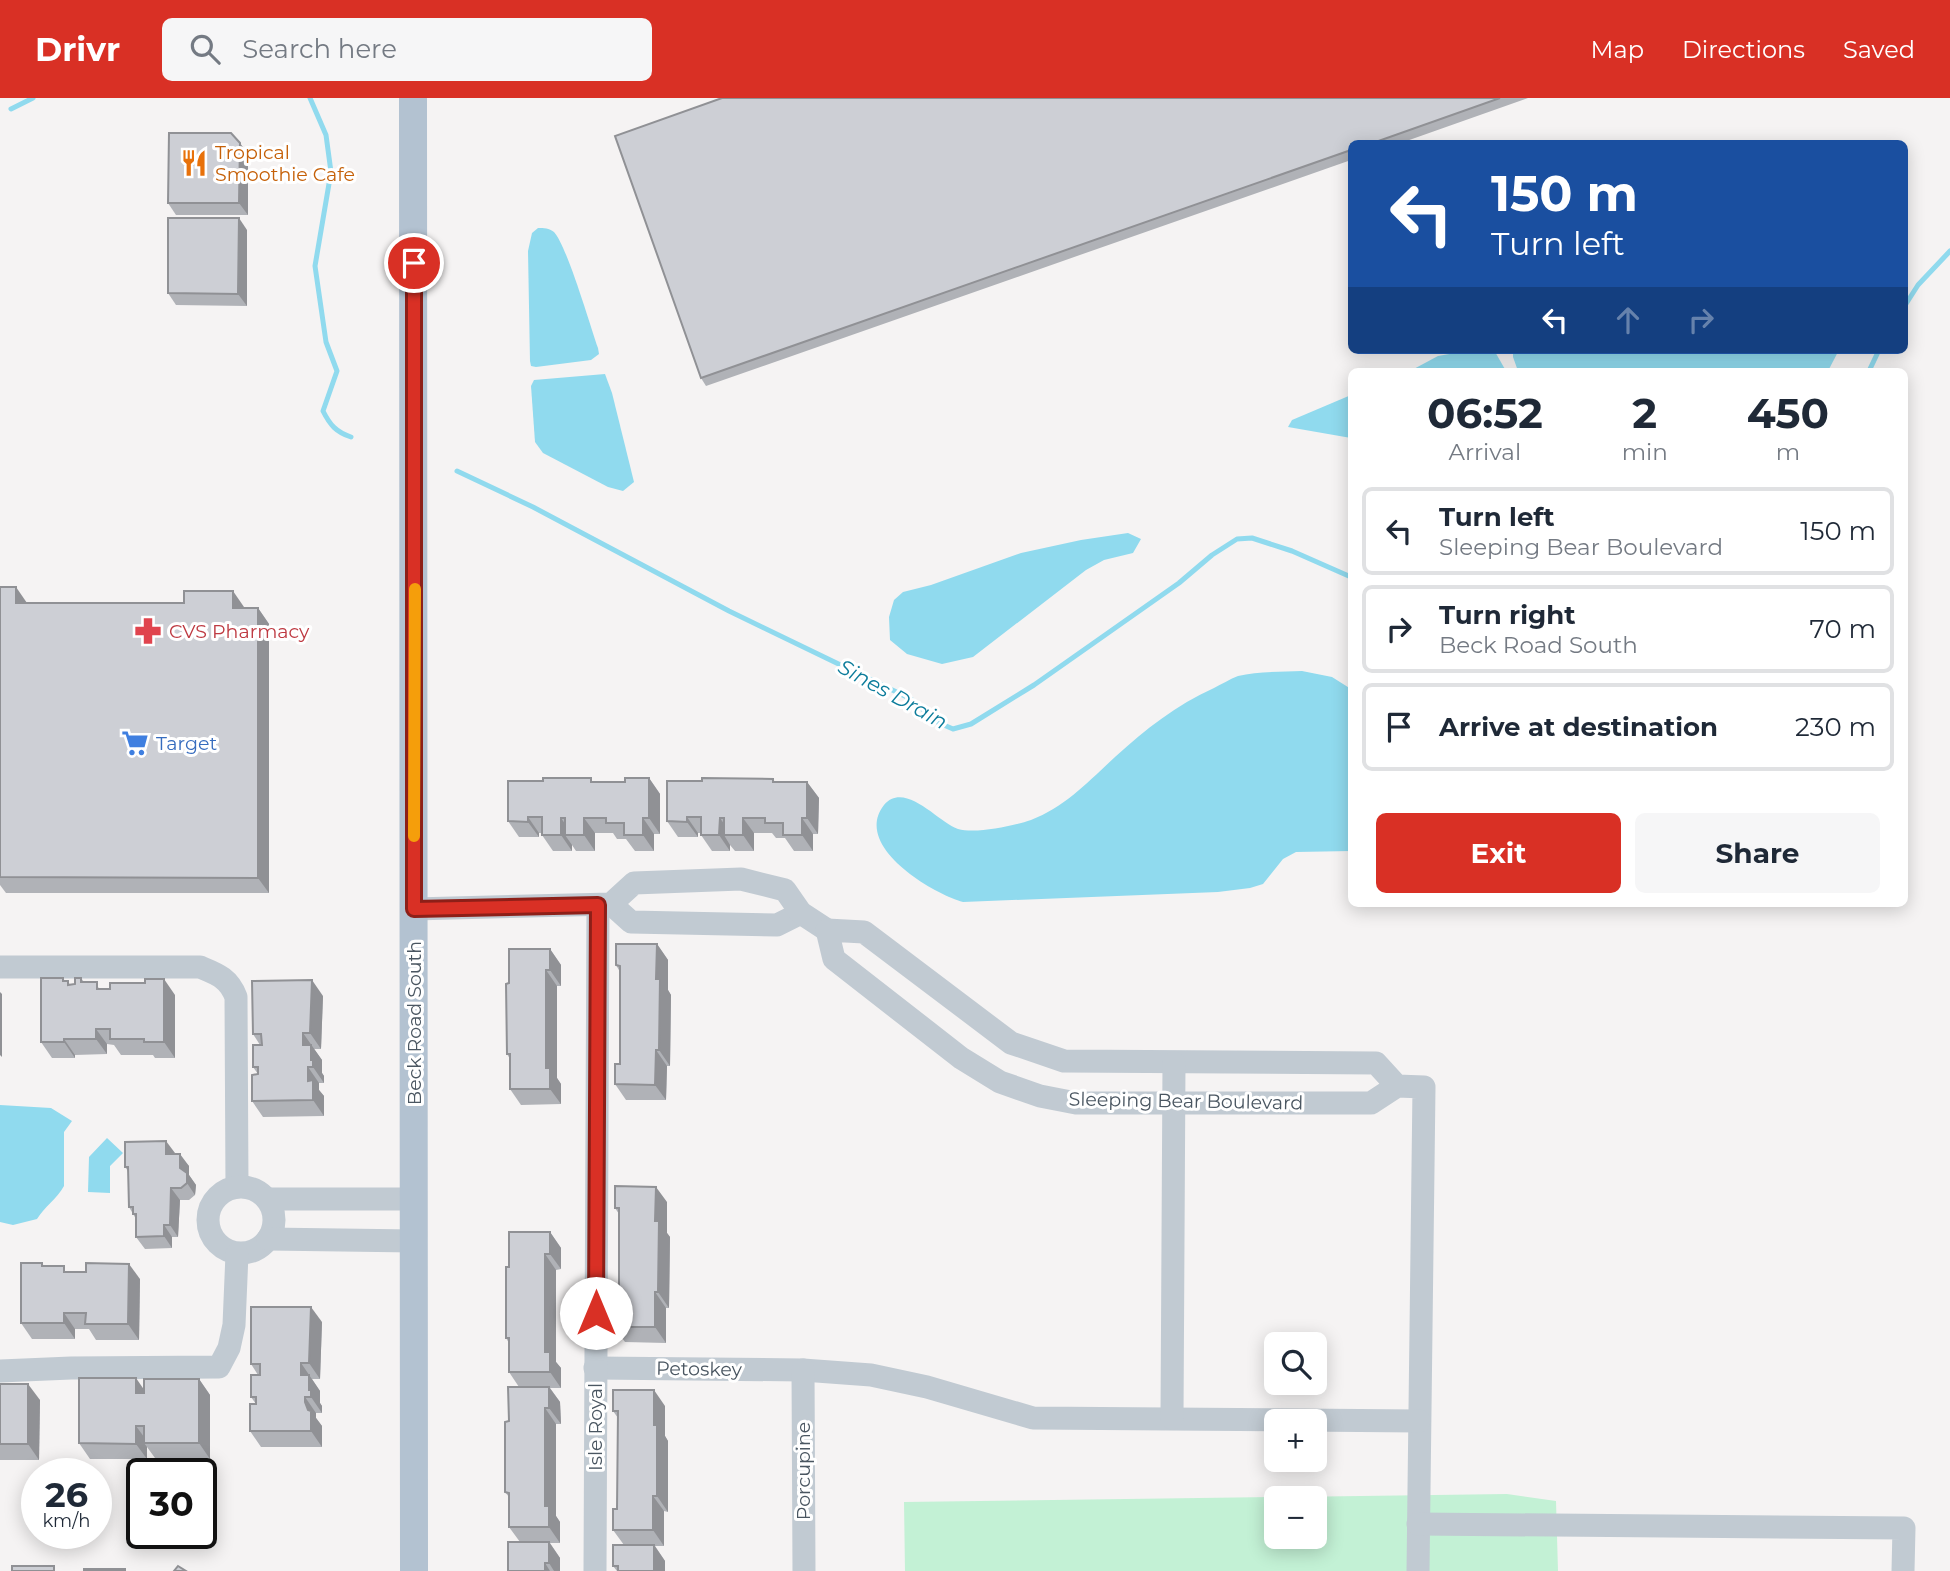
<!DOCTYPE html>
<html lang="en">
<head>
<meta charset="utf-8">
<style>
	body { margin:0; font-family:Montserrat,sans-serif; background:#f6f6f7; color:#1f2937; height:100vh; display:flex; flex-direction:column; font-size:26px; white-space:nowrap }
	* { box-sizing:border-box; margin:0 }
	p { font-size:23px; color:#747a83 }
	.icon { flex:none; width:38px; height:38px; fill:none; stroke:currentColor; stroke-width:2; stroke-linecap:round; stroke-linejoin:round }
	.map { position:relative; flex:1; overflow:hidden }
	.details { position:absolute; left:1348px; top:270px; width:560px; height:539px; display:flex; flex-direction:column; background:#fff; border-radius:10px; box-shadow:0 4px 18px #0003 }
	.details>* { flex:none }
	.top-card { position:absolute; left:1348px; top:42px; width:560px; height:214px; border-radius:10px; box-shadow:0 4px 18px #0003; background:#1a4fa0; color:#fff; overflow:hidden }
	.tools { position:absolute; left:1264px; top:1234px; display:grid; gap:14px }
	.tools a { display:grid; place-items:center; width:63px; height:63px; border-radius:10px; background:#fff; box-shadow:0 4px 18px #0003; font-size:35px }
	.speed { position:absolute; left:21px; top:1360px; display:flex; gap:14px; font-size:35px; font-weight:700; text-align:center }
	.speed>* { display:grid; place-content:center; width:91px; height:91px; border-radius:50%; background:#fff; box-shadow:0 4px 18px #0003; line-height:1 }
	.speed small { font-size:18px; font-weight:400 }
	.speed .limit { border:4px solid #111; border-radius:10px; background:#fff; color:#111 }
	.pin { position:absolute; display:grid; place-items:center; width:60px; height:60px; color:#fff; margin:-30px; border:4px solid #fff; border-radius:50%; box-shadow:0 2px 7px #0007 }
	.me { position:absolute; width:77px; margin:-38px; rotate:0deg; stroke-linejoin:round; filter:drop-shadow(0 0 5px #0008) }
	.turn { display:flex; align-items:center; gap:24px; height:147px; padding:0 28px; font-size:32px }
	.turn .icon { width:91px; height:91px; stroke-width:2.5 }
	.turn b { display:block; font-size:49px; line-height:60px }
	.lanes { display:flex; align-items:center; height:66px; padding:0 28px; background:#0003; justify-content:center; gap:35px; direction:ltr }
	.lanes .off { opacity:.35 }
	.eta { display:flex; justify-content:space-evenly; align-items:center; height:119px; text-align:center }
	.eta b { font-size:42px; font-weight:700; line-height:49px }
	.button { display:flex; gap:14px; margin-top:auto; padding:14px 28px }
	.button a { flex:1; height:80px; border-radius:10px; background:#d93025; color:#fff; font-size:28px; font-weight:700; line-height:80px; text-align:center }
	.button a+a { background:#f6f6f7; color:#1f2937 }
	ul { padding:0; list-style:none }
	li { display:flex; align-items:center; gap:21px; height:88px; margin:0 14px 10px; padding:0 14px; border:4px solid #e0e1e3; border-radius:10px }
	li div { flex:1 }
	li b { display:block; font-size:26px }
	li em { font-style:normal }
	header { display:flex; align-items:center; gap:42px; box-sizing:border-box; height:98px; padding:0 35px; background:#d93025; color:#fff }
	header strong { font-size:33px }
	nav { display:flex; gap:38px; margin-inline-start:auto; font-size:24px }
	.search { width:490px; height:63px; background:#f6f6f7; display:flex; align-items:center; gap:18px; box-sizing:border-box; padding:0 24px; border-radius:10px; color:#747a83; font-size:26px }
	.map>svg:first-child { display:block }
	.green { fill:#c3f1d5; fill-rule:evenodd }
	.water { fill:#90daee }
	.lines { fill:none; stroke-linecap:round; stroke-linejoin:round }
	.stream { stroke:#90daee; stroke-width:5 }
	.minor { stroke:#c1cad2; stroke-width:23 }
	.major { stroke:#b3c2d1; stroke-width:28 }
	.wall { fill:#b0b2b7 }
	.shaded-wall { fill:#909195 }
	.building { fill:#cdcfd5; stroke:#909195; stroke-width:2 }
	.route-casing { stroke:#8d1f18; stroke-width:18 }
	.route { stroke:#d93025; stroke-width:12 }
	.slow { stroke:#f59e0b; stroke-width:12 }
	.labels { text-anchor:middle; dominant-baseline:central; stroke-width:6; stroke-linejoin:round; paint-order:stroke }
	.food-label { font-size:19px; fill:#c56008; stroke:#fff; text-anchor:start }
	.health-label { font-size:19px; fill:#be3a42; stroke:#fff; text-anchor:start }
	.shop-label { font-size:19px; fill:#366cbe; stroke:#fff; text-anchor:start }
	.street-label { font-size:19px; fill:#4a5661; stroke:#fff }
	.water-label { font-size:21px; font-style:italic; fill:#0c7c9b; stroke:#fff }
</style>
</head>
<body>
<header>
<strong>Drivr</strong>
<div class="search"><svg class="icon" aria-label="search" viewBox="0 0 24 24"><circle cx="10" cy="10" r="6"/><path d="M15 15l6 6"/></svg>Search here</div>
<nav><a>Map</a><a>Directions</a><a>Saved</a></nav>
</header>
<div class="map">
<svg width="1950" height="1473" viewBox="0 0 1950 1473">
	<rect width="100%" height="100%" fill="#f5f3f3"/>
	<path class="green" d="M 1507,1396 L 1556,1403 L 1558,1473 L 905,1473 L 904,1404 ZM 1276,1400 L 1314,1400 L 1314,1438 L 1276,1438 Z"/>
	<g class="water">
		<path d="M 538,130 C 544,130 549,130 554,134 C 567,148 590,227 598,250 L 599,256 L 591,262 L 536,269 L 531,268 L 530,263 L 528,153 L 532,135 Z"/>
		<polygon points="1472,252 1494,252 1506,273 1410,273 1438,258"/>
		<polygon points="1513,252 1839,252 1828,273 1518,273 1513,259"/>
		<polygon points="605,276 612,295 634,384 623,393 608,389 543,355 535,344 531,288 534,282"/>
		<polygon points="1351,297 1351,340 1288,329 1292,322"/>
		<polygon points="1128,435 1141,441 1133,455 1104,462 1086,472 973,559 942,566 907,556 890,542 889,519 894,502 903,494 931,487 1021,455 1081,442"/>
		<path d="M 1302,573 L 1332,579 L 1351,591 L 1351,753 L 1296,754 L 1283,761 L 1263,786 L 1250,790 L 1218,794 L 963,804 C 932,795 852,748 884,707 C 905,682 939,725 958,731 C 976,736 1013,728 1031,722 C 1065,709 1089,683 1115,659 C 1146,631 1176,607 1214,590 C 1222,586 1230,581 1238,578 C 1257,573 1282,574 1302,573 Z"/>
		<path d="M 0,1007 L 51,1010 L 72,1023 L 64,1034 L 64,1088 C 57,1101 45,1108 37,1121 L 13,1127 L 0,1124 Z"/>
		<polygon points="107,1040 123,1055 110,1068 110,1095 88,1094 89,1059"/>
	</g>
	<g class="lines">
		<g class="stream">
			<path d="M 310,0 L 326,37 L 331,74 L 315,168 L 326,244 L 337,273 L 323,313 C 330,327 336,334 351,339"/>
			<polyline points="11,11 33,0"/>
			<polyline points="1904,209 1918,187 1950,153"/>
			<polyline points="1869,273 1879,252"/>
			<polyline points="457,373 533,409 729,513 911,601 937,624 953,631 971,626 1034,587 1179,485 1212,457 1237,441 1252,440 1292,453 1351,479"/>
		</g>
		<g class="minor">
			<polyline points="611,806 631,824 777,827 801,815"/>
			<polyline points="414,811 611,806 634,785 741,781 785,792 801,815 827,832"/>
			<path d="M 0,869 L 200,869 C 217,876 229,880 236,899 L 237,1088"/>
			<polyline points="1397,988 1376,965 1064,963 1011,945 864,834 827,832 834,861 961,960 1000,984 1040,998 1076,1005 1371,1005 1397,988 1424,989 1418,1473"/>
			<circle cx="241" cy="1122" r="33"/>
			<polyline points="267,1101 414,1101"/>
			<polyline points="268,1141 414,1143"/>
			<polyline points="595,1270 803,1272 871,1277 927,1289 1033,1320 1419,1323"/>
			<polyline points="803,1272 804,1473"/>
			<polyline points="0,1273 71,1270 219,1269 229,1250 234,1227 237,1156"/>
			<polyline points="1172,1320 1174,965"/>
			<polyline points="1418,1426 1904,1430 1903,1473"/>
			<polyline points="595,1473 598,807"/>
		</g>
		<polyline class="major" points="413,0 414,1473"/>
	</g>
	<g class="wall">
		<polygon points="722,0 1528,0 1398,46 1351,46 1351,62 706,288 701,280"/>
		<polygon points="240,45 248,57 248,117 176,117 168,105"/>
		<polygon points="247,132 247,208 176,207 168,195"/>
		<polygon points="0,489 27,505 258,510 269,526 269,795 6,795 0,787"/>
		<polygon points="649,680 660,696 660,736 654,736 654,753 635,753 626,741 617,741 613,735 595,735 595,753 576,753 572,747 572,753 553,753 542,737 542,735 539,735 539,739 519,739 508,723 594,684 625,684"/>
		<polygon points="773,681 775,684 807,684 819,700 818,736 813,736 813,753 794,753 785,740 776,740 772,735 754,735 754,753 735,753 730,747 730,753 712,753 701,737 701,735 698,735 698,739 678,739 667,723 702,683"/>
		<polygon points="657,846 668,862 668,892 671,897 670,968 667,968 666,1002 626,1002 615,986 620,966 620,874 616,867"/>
		<polygon points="550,851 561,867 561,888 557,888 557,980 561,986 561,1006 521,1007 510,991 510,961 507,956 509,885"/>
		<polygon points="63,880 65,883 68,883 70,887 75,886 81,880 84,884 102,891 175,897 175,960 155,960 153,957 121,957 114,947 107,946 107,956 75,957 75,960 52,960 41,944"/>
		<polygon points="323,898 321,951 314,951 322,962 322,975 324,978 324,985 319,985 319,992 324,998 324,1018 263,1019 252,1003 258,976 253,969 260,947 253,936"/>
		<polygon points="175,1056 189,1068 189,1077 196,1087 195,1097 189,1102 180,1102 178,1139 172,1139 172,1150 145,1151 136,1139 136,1121 129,1109 128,1073 125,1069"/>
		<polygon points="667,1104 667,1135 670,1139 669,1210 666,1210 666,1245 625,1244 614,1229 619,1208 619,1116 615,1110"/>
		<polygon points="550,1134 561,1150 561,1171 556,1172 556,1264 561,1270 561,1290 550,1290 560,1304 561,1326 556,1326 556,1418 560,1424 560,1445 550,1445 560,1460 560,1473 508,1473 520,1444 509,1429 509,1399 505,1394 509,1323 519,1289 509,1274 509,1245 506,1240 509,1169"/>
		<polygon points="42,1165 44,1168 68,1174 140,1181 139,1242 96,1242 89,1231 75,1231 75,1241 32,1241 21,1225"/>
		<polygon points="322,1224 320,1281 312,1281 320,1293 320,1305 322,1308 322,1315 316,1315 316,1320 322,1328 322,1349 261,1349 250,1333 256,1306 251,1299 258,1277 251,1266"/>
		<polygon points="199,1281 210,1297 210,1361 155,1360 147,1349 147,1361 90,1361 79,1345 144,1293"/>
		<polygon points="0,1286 40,1302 39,1362 0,1362"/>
		<polygon points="665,1308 665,1338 668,1343 668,1414 664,1413 664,1448 655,1448 665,1463 665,1473 617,1473 613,1468 624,1447 613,1432 617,1411 618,1320 613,1313"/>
	</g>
	<g class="shaded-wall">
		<polygon points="240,45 248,57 248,117 239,105"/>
		<polygon points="239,120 247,132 247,208 238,196"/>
		<polygon points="16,489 27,505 16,505"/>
		<polygon points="233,493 244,509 244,526 233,510"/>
		<polygon points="258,510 269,526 269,795 258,780"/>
		<polygon points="649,680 660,696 660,736 649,720"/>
		<polygon points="807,684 819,700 818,736 807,720"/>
		<polygon points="528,719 539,735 539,739 528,724"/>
		<polygon points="687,719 698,735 698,739 687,724"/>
		<polygon points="561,720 572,736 565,737 572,747 572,753 561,737"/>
		<polygon points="584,720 595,735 595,753 584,737"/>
		<polygon points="643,720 654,736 654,753 643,737"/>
		<polygon points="720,720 731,736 724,737 730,747 730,753 719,737"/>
		<polygon points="743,720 754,735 754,753 743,737"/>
		<polygon points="802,720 813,736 813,753 802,737"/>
		<polygon points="657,846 668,862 668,892 671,897 670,968 659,952 656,881"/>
		<polygon points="550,851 561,867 561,888 550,872"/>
		<polygon points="546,872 557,888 557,980 561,986 561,1006 550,991 546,970"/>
		<polygon points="164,881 175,897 175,960 164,944"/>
		<polygon points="312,882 323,898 321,951 310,935"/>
		<polygon points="0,894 2,896 2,959 0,957"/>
		<polygon points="96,931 107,946 107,956 96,941"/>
		<polygon points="303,935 322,962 322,975 324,978 324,985 313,969 303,947"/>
		<polygon points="64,941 75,957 75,960 64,944"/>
		<polygon points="656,952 667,968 666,1002 655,987"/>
		<polygon points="308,969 319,985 319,992 324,998 324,1018 313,1002 308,983"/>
		<polygon points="166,1043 175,1055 166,1056"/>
		<polygon points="180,1056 189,1068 189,1077 196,1087 195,1097 187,1085 180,1070"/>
		<polygon points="656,1089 667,1104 667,1135 670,1139 669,1210 658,1194 655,1123"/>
		<polygon points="171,1090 180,1102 178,1139 170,1127"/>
		<polygon points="164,1127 172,1139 172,1150 164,1138"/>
		<polygon points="550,1134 561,1150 561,1171 550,1156"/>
		<polygon points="545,1156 556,1172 556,1264 561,1270 561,1290 550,1274 545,1254"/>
		<polygon points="129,1166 140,1181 139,1242 128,1226"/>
		<polygon points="655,1194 666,1210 666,1245 655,1229"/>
		<polygon points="311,1209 322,1224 320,1281 309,1265"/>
		<polygon points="64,1215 75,1231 75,1241 64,1225"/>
		<polygon points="301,1265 320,1293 320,1305 322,1308 322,1315 311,1299 301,1277"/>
		<polygon points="136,1280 147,1296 136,1295"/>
		<polygon points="199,1281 210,1297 210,1361 199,1345"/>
		<polygon points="28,1286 40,1302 39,1362 28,1346"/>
		<polygon points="549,1289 560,1304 561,1326 549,1310"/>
		<polygon points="654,1292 665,1308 665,1338 668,1343 668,1414 657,1398 654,1327"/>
		<polygon points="305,1299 316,1315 316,1320 322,1328 322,1349 311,1333"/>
		<polygon points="545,1310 556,1326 556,1418 560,1424 560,1445 549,1429 545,1408"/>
		<polygon points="136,1328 147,1343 144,1345 147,1349 147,1361 136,1346"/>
		<polygon points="653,1398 664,1413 664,1448 653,1432"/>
		<polygon points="549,1444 560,1460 560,1473 554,1473 549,1465"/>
		<polygon points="654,1447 665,1463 665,1473 654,1473"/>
		<polygon points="545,1465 550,1473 545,1473"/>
	</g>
	<g class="building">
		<polygon points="722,0 1500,0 1370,46 1351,46 1351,52 701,280 615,38"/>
		<polygon points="169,35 231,35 240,45 239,105 168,105"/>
		<polygon points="168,120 239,120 238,196 168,195"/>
		<polygon points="0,489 16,489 16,505 184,505 184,493 233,493 233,510 258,510 258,780 0,779"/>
		<polygon points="543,680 591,680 591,684 625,684 625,680 649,680 649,720 643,720 643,737 624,737 624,725 606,725 606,720 584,720 584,737 565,737 565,720 561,720 561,737 542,737 542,719 528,719 528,724 508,723 508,683 543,683"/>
		<polygon points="702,680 773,681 773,684 807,684 807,720 802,720 802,737 783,737 783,725 765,725 765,720 743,720 743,737 724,737 724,720 720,720 719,737 701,737 701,719 687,719 687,724 667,723 667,683 702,683"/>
		<polygon points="616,846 657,846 656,881 660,881 659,952 656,952 655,987 615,986 615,966 620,966 620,868 616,867"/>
		<polygon points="509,851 550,851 550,872 546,872 546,970 550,970 550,991 510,991 510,956 507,956 506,886 509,885"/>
		<polygon points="41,880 63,880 63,883 68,883 68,887 75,886 75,880 81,880 81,884 97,884 97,891 110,891 110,885 145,885 145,881 164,881 164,944 144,944 144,941 110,941 110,931 96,931 96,941 64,941 64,944 41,944"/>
		<polygon points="312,882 310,935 303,935 303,947 311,947 311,962 313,962 313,969 308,969 308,983 313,982 313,1002 252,1003 252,977 258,976 258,969 253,969 253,947 262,947 261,936 253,936 252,883"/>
		<polygon points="166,1043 166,1056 180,1056 180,1070 187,1075 187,1085 181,1090 171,1090 170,1127 164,1127 164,1138 136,1139 136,1116 133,1116 133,1109 129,1109 128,1069 125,1069 125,1044"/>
		<polygon points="615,1088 656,1089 655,1123 659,1123 658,1194 655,1194 655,1229 614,1229 615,1208 619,1208 619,1110 615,1110"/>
		<polygon points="509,1134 550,1134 550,1156 545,1156 545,1254 550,1254 550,1274 509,1274 509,1240 506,1240 506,1169 509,1169"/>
		<polygon points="21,1165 42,1165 42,1168 64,1168 64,1174 86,1174 86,1165 129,1166 128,1226 85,1226 86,1215 64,1215 64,1225 21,1225"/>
		<polygon points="251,1209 311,1209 309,1265 301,1265 301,1277 309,1277 309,1292 311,1292 311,1299 305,1299 305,1304 308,1312 311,1313 311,1333 250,1333 250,1306 256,1306 256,1299 251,1299 251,1277 260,1277 260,1266 251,1266"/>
		<polygon points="79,1280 136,1280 136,1295 144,1295 144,1281 199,1281 199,1345 144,1345 144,1328 136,1328 136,1346 79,1345"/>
		<rect x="0" y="1286" width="28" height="60"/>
		<polygon points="508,1289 549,1289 549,1310 545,1310 545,1408 549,1408 549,1429 509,1429 509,1395 505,1394 505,1324 509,1323"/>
		<polygon points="613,1292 654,1292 654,1327 657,1327 657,1398 653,1398 653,1432 613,1432 613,1411 617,1411 618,1313 613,1313"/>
		<polygon points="508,1444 549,1444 549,1465 545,1465 545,1473 508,1473"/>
		<polygon points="613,1447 654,1447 654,1473 618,1473 618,1468 613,1468"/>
		<rect x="12" y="1468" width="42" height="5"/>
		<polygon points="178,1468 186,1473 174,1473"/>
		<rect x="84" y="1471" width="41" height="2"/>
	</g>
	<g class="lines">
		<defs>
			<polyline id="route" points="414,165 414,811 598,807 596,1215"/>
		</defs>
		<use href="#route" class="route-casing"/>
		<use href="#route" class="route"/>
		<polyline class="slow" points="414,738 415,491"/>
	</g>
	<defs>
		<symbol id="restaurant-bare" viewBox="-9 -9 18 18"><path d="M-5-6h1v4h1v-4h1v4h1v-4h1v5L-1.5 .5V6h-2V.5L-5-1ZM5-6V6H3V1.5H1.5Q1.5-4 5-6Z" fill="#e8710a" stroke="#fff" stroke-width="2.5" paint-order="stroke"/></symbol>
		<symbol id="pharmacy-bare" viewBox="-9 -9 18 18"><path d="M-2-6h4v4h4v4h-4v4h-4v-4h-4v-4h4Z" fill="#e0444e" stroke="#fff" stroke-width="2.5" paint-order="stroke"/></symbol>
		<symbol id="supermarket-bare" viewBox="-9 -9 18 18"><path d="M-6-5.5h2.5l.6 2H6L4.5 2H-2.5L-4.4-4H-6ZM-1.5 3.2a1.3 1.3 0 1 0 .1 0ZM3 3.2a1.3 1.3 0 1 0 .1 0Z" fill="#3f7fe0" stroke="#fff" stroke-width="2.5" paint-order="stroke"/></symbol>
	</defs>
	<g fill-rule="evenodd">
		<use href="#restaurant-bare" x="175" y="46" width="38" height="38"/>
		<use href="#pharmacy-bare" x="129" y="514" width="38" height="38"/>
		<use href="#supermarket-bare" x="116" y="626" width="38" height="38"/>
	</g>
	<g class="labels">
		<g class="food-label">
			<text x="215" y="54">Tropical<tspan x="215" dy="22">Smoothie Cafe</tspan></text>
		</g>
		<g class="health-label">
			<text x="169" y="533">CVS Pharmacy</text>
		</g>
		<g class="shop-label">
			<text x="156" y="645">Target</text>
		</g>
		<g class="street-label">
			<text transform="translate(414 925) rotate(-90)">Beck Road South</text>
			<text transform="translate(1186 1003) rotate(1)">Sleeping Bear Boulevard</text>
			<text transform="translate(699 1271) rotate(1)">Petoskey</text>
			<text transform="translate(595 1329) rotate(-90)">Isle Royal</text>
			<text transform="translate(803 1373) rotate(-90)">Porcupine</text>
		</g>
		<g class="water-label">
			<text transform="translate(893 596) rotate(29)">Sines Drain</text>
		</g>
	</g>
</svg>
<div class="tools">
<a><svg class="icon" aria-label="search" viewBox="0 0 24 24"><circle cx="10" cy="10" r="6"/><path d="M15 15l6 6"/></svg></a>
<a>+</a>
<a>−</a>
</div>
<div class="speed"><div>26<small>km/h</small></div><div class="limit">30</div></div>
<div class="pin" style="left:414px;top:165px;background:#d93025"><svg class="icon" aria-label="arrive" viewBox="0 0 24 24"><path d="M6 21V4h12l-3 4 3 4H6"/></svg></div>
<svg class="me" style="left:596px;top:1215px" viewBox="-20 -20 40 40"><circle r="19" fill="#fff"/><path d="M0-13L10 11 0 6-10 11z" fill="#d93025"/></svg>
<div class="top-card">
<div class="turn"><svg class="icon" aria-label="left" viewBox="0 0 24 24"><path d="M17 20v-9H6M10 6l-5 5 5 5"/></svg><div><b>150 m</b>Turn left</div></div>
<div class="lanes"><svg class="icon" aria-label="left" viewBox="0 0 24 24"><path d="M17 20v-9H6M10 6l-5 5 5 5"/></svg><svg class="icon off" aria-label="ahead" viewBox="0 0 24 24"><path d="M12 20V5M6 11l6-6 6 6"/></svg><svg class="icon off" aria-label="right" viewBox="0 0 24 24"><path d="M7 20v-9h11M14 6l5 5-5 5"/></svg></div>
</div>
<section class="details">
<div class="eta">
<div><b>06:52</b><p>Arrival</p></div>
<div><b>2</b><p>min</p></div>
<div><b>450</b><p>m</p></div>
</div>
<ul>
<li><svg class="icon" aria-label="left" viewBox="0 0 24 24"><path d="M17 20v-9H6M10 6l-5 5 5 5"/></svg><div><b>Turn left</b><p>Sleeping Bear Boulevard</p></div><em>150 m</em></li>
<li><svg class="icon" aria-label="right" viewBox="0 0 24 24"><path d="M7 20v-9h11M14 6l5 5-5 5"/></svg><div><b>Turn right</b><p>Beck Road South</p></div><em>70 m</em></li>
<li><svg class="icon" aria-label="arrive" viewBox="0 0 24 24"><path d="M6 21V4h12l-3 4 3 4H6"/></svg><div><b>Arrive at destination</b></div><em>230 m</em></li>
</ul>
<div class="button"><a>Exit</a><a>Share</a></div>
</section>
</div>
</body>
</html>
